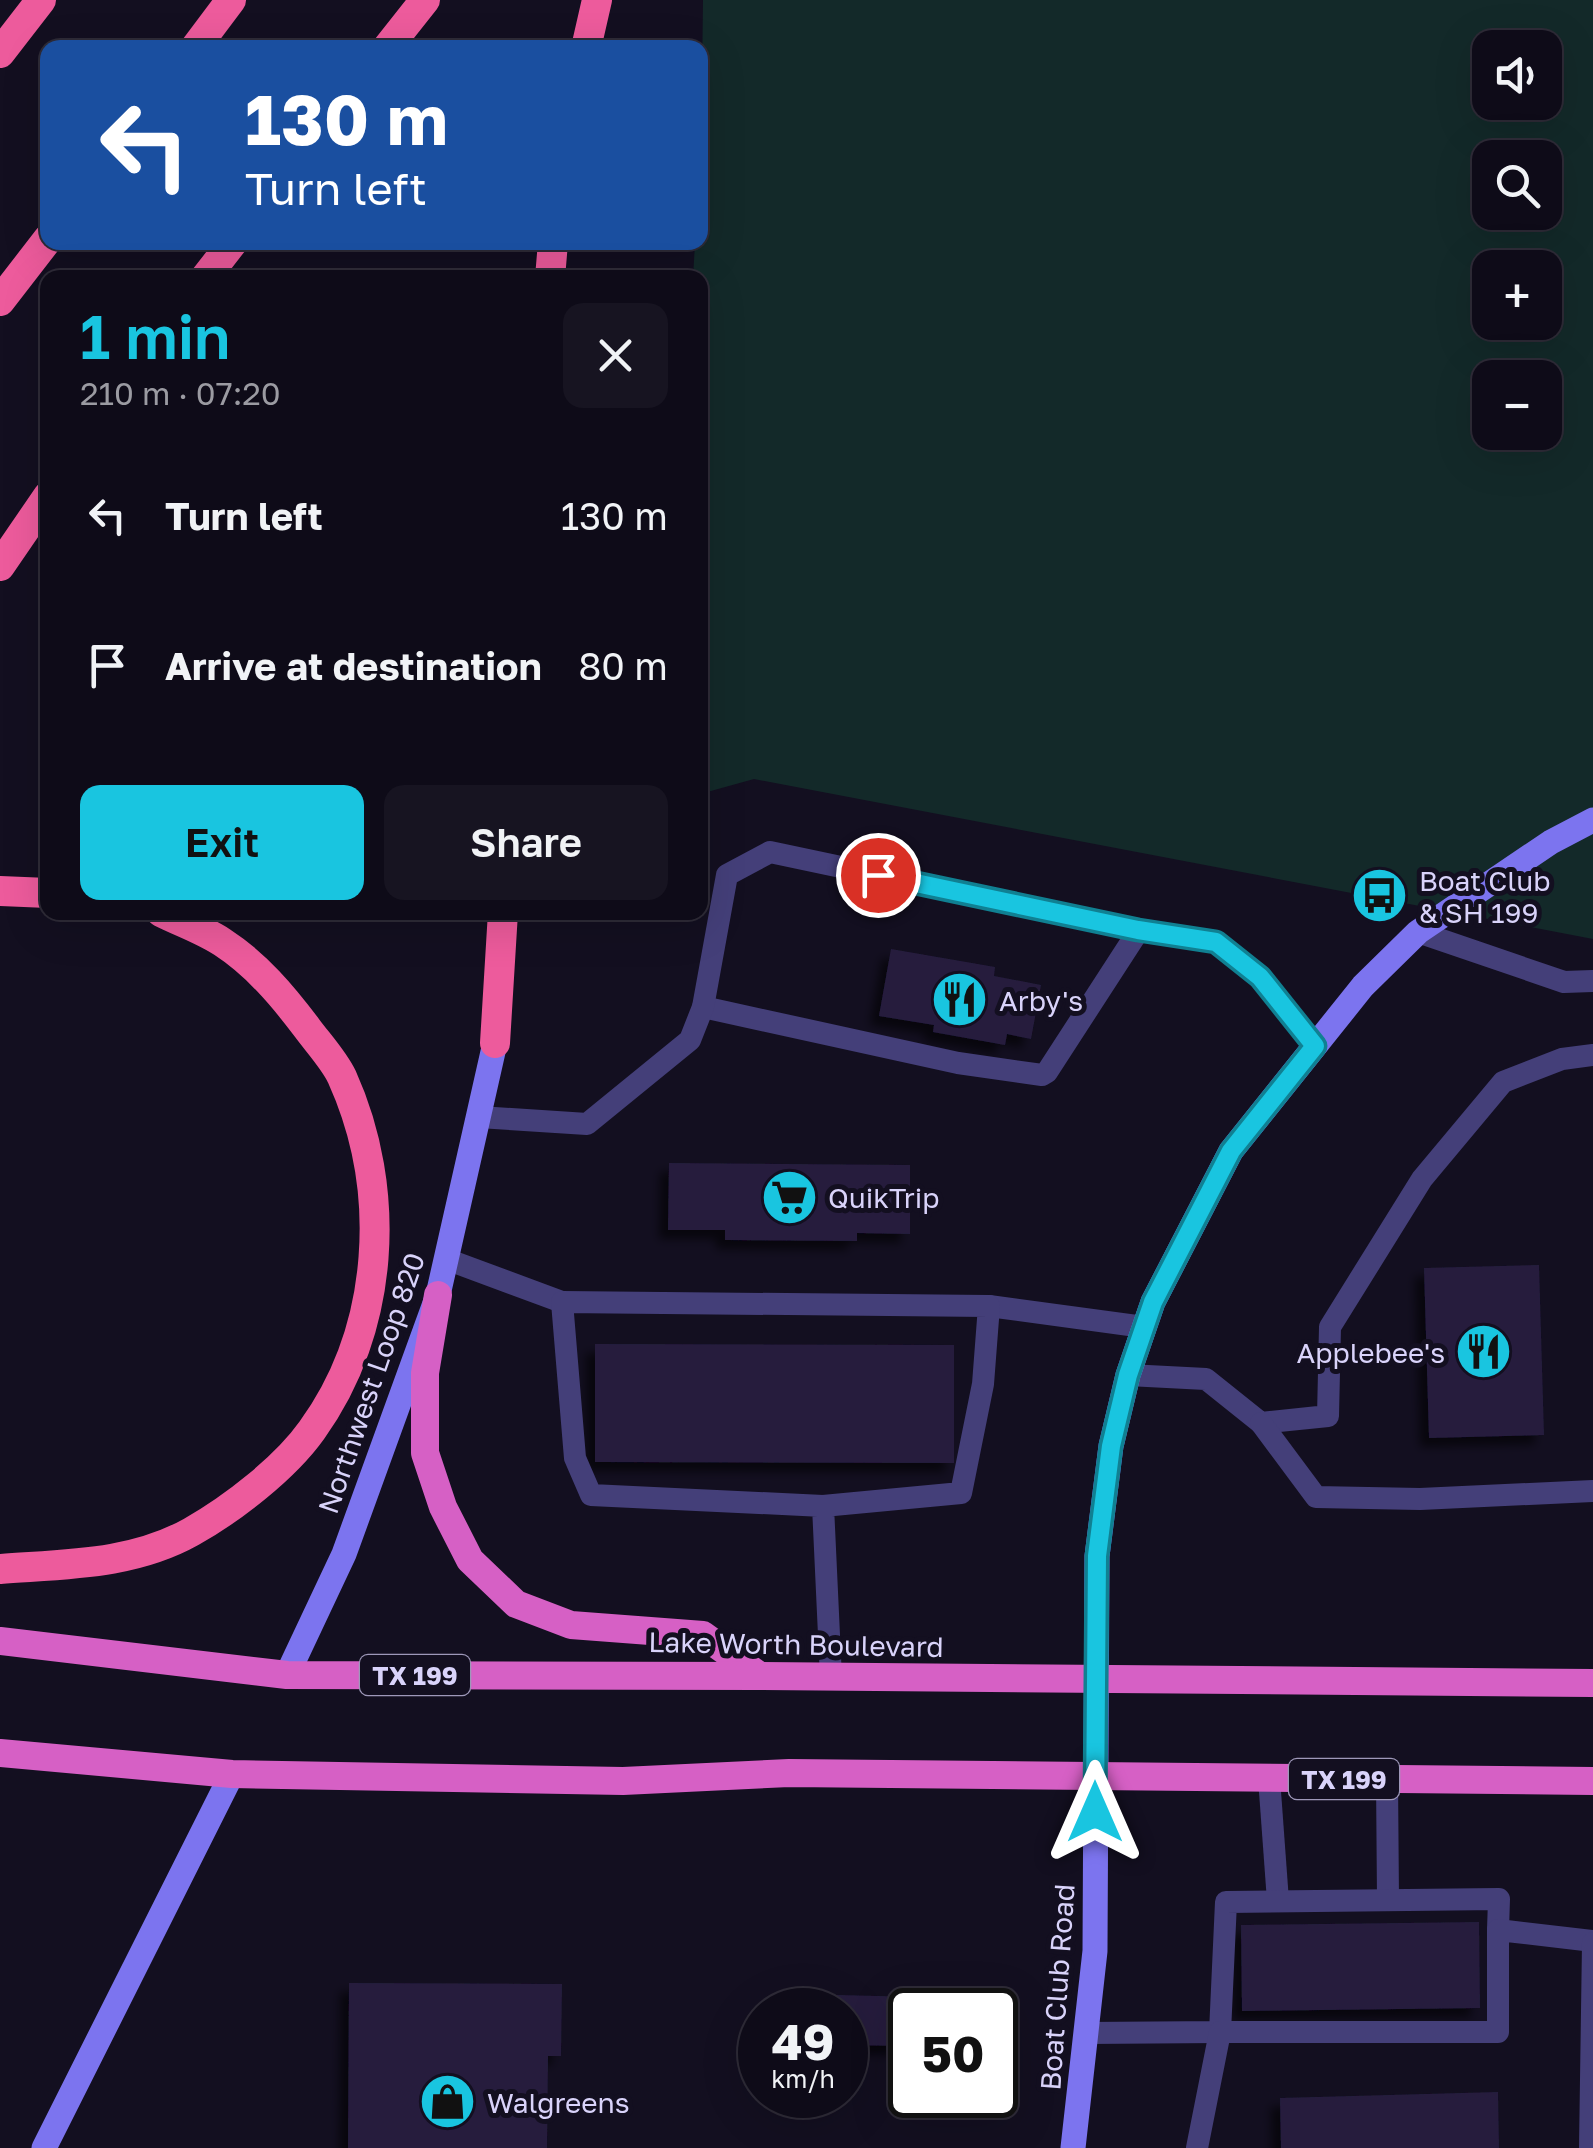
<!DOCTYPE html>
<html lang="en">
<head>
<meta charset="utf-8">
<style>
	body { margin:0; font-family:"Golos Text",sans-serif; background:#171421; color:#f1f3f6; height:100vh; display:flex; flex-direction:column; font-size:38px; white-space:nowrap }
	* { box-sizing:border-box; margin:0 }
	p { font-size:32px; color:#9b9ba2 }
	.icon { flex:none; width:55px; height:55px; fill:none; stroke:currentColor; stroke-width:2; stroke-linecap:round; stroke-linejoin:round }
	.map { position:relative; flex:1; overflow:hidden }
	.sheet { position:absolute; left:40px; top:270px; width:668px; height:650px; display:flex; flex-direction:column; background:#0e0b18; border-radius:20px; box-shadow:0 10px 40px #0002,0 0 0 2px #2e2b37 }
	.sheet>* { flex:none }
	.top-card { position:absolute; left:40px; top:40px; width:668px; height:210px; border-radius:20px; box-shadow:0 10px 40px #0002,0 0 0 2px #2e2b37; background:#1a4fa0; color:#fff; overflow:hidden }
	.buttons { position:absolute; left:1472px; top:30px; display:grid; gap:20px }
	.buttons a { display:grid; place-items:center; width:90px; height:90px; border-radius:20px; background:#0e0b18; box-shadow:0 10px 40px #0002,0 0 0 2px #2e2b37; font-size:50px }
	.speed { position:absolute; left:738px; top:1988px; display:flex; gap:20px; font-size:50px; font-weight:700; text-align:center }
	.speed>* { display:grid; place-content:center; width:130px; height:130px; border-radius:50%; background:#0e0b18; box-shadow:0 10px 40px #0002,0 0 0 2px #2e2b37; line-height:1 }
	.speed small { font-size:25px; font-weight:400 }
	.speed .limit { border:5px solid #111; border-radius:15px; background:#fff; color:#111 }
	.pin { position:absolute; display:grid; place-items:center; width:85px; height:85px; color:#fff; margin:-42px; border:5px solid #fff; border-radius:50%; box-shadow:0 2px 10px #0007 }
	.me { position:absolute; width:110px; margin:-55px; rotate:0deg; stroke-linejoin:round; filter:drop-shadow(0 0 8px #0008) }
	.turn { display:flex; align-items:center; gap:35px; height:210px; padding:0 40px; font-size:45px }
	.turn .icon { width:130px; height:130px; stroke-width:2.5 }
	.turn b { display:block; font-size:70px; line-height:85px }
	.round { display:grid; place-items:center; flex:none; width:105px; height:105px; border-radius:20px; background:#171421 }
	.headline { display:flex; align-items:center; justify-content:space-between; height:170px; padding:0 40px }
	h1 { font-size:60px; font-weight:600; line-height:75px; color:#19c5e0 }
	.cta { display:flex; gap:20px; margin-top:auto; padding:20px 40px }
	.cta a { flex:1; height:115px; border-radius:20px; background:#19c5e0; color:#111; font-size:40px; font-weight:600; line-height:115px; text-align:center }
	.cta a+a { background:#171421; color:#f1f3f6 }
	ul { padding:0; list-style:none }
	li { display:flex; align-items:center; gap:30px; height:150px; padding:0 40px }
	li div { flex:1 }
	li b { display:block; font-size:38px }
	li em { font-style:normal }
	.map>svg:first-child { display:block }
	.green { fill:#132929; fill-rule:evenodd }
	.building { fill:#251d3e; filter:url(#shadow) }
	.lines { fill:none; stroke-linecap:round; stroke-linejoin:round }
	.service { stroke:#443f79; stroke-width:22 }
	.secondary { stroke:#7c74ef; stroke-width:25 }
	.trunk { stroke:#d660c5; stroke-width:28 }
	.motorway { stroke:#ed5b9c; stroke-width:30 }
	.route-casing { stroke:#108092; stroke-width:25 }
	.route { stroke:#19c5e0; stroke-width:18 }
	.labels { text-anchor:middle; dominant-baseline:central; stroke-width:10; stroke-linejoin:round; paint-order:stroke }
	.shield { fill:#130f20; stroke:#9e98b9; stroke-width:2.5 }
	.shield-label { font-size:25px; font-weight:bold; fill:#d9d3fa }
	.poi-label { font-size:28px; fill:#d9d3fa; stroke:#130f20; text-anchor:start }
	.street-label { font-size:28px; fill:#d9d3fa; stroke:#130f20 }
</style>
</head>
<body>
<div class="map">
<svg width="1593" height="2148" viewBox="0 0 1593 2148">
	<defs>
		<filter id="shadow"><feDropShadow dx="-9" dy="9" stdDeviation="5" flood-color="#0009"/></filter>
	</defs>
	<rect width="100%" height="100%" fill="#130f20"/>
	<path class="green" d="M 703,0 L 1593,0 L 1593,939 L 754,779 L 700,794 L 700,278 L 693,278 L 695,243 L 700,242 ZM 1490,48 L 1545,48 L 1545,102 L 1490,102 ZM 1490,158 L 1545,158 L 1545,212 L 1490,212 ZM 1490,268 L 1545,268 L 1545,322 L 1490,322 ZM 1490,378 L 1545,378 L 1545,432 L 1490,432 Z"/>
	<g class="building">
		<polygon points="891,949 995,967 994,976 1041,985 1031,1039 1007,1034 1005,1045 933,1032 934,1025 879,1016"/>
		<polygon points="669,1163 910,1165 910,1234 857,1233 857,1241 725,1240 725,1230 668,1230"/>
		<polygon points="1539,1265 1544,1435 1429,1438 1424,1268"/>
		<polygon points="595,1344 954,1345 954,1463 595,1462"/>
		<polygon points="1479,1922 1480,2008 1242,2011 1241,1925"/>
		<polygon points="349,1983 562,1984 561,2056 548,2056 547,2148 348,2148"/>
		<polygon points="798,1994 958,1998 958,2010 910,2010 910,2046 845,2045 845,2010 798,2010"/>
		<polygon points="1498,2092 1499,2148 1281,2148 1280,2098"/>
	</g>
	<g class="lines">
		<g class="service">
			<polyline points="1418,932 1564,982 1593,981"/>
			<polyline points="703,1007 958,1063 1042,1075 1047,1072 1139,930"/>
			<polyline points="479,1117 587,1124 690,1040 703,1007 727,875 770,852 1139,930 1216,942 1260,977 1315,1046"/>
			<polyline points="446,1259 562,1302"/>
			<polyline points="989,1306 1144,1327"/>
			<polyline points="1128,1375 1206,1379 1261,1423 1328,1416 1330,1327 1422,1179 1503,1082 1562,1059 1593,1055"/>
			<polyline points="1261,1423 1316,1497 1420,1499 1593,1491"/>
			<polyline points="823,1506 591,1495 575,1458 562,1302 989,1306 983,1384 961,1493 823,1506 831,1678"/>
			<polyline points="1269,1778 1278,1901"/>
			<polyline points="1387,1779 1388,1900"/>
			<polyline points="1086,2033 1220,2032 1226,1902 1499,1899 1498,1930"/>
			<polyline points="1197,2148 1220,2032 1498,2032 1498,1930 1593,1941"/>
			<polyline points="1590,2148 1593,1943"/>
		</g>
		<g class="secondary">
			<polyline points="287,1675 344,1554 438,1295 495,1043"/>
			<polyline points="44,2148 232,1774"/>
			<polyline points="1073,2148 1095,1951 1097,1556 1111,1446 1128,1375 1153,1302 1231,1151 1363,986 1418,932 1551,842 1593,820"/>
		</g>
		<g class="trunk">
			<polyline points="438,1295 425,1373 425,1453 443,1507 470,1560 516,1604 571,1625 703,1635 760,1676"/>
			<polyline points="0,1641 287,1675 760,1676 1593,1683"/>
			<polyline points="0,1753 232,1774 623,1781 789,1773 1593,1781"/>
		</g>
		<g class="motorway">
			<polyline points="195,48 231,0"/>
			<polyline points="387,48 425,0"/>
			<polyline points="586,48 597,0"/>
			<polyline points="0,53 41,0"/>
			<polyline points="205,278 233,242"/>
			<polyline points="550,278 553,242"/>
			<polyline points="0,301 48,239"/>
			<polyline points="0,566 48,496"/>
			<polyline points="0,891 48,893"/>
			<polyline points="495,1043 503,912"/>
			<path d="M 0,1569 C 66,1564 132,1565 191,1532 C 232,1509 285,1468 312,1430 C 385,1329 393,1190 342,1077 C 334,1060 318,1043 307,1028 C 283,996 256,964 222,942 C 204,930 181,922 161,912"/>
		</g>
	</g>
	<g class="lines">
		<defs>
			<polyline id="route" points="878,875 1138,930 1216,942 1260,977 1315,1046 1231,1151 1153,1302 1128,1375 1111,1446 1097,1556 1095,1812"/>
		</defs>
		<use href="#route" class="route-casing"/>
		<use href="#route" class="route"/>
	</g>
	<defs>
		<symbol id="bus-disc" viewBox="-11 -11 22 22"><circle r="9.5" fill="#19c5e0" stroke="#130f20"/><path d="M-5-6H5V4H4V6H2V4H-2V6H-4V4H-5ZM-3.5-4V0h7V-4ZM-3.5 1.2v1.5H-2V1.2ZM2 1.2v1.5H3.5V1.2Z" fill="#111"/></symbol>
		<symbol id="restaurant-disc" viewBox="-11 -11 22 22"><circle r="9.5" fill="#19c5e0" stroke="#130f20"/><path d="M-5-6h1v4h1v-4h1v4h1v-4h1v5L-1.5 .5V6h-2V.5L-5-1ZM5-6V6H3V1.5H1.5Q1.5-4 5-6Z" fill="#111"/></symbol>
		<symbol id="supermarket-disc" viewBox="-11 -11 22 22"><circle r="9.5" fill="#19c5e0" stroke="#130f20"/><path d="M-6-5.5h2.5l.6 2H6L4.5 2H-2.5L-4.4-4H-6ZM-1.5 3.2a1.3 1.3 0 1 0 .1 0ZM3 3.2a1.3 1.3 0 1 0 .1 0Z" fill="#111"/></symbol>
		<symbol id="shop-disc" viewBox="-11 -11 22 22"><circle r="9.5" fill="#19c5e0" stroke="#130f20"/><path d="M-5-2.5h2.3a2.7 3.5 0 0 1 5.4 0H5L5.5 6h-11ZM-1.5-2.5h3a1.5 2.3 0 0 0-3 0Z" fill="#111"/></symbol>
	</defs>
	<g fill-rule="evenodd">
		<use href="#bus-disc" x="1348" y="864" width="63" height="63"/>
		<use href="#restaurant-disc" x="928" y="968" width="63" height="63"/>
		<use href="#supermarket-disc" x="758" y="1166" width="63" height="63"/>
		<use href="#restaurant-disc" x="1452" y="1320" width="63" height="63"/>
		<use href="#shop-disc" x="416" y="2070" width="63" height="63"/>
	</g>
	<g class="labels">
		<g class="shield">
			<rect x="360" y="1655" width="110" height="40" rx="8"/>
			<rect x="1289" y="1759" width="110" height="40" rx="8"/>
		</g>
		<g class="shield-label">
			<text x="415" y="1675">TX 199</text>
			<text x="1344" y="1779">TX 199</text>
		</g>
		<g class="poi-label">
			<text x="1419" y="880">Boat Club<tspan x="1419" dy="32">&amp; SH 199</tspan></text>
			<text x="999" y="1000">Arby's</text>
			<text x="828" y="1197">QuikTrip</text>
			<text x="1445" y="1352" text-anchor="end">Applebee's</text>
			<text x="487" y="2102">Walgreens</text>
		</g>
		<g class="street-label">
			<text transform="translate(371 1383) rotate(-71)">Northwest Loop 820</text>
			<text transform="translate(796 1644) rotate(1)">Lake Worth Boulevard</text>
			<text transform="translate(1057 1987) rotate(-86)">Boat Club Road</text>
		</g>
	</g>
</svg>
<div class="buttons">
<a><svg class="icon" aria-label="sound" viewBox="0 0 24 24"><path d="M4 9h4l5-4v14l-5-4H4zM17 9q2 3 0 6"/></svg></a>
<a><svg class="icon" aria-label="search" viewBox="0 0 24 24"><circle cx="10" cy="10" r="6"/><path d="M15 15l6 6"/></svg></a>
<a>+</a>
<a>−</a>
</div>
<div class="speed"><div>49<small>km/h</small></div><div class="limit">50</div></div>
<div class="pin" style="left:878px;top:875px;background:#d93025"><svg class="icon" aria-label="arrive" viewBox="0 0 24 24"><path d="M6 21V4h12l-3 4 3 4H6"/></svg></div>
<svg class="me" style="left:1095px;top:1812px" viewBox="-20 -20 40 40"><path d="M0-17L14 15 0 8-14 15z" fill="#19c5e0" stroke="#fff" stroke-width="4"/></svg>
<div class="top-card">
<div class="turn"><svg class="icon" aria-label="left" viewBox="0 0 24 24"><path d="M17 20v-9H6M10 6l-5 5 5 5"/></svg><div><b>130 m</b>Turn left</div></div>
</div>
<section class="sheet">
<div class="headline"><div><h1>1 min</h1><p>210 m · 07:20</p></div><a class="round"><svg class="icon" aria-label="close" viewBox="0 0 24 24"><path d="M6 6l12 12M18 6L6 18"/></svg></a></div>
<ul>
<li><svg class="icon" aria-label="left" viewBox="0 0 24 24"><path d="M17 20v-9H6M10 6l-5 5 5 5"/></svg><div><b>Turn left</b></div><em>130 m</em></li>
<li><svg class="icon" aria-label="arrive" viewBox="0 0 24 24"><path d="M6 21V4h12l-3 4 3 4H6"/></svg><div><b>Arrive at destination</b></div><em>80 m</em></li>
</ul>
<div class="cta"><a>Exit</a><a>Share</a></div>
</section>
</div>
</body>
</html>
